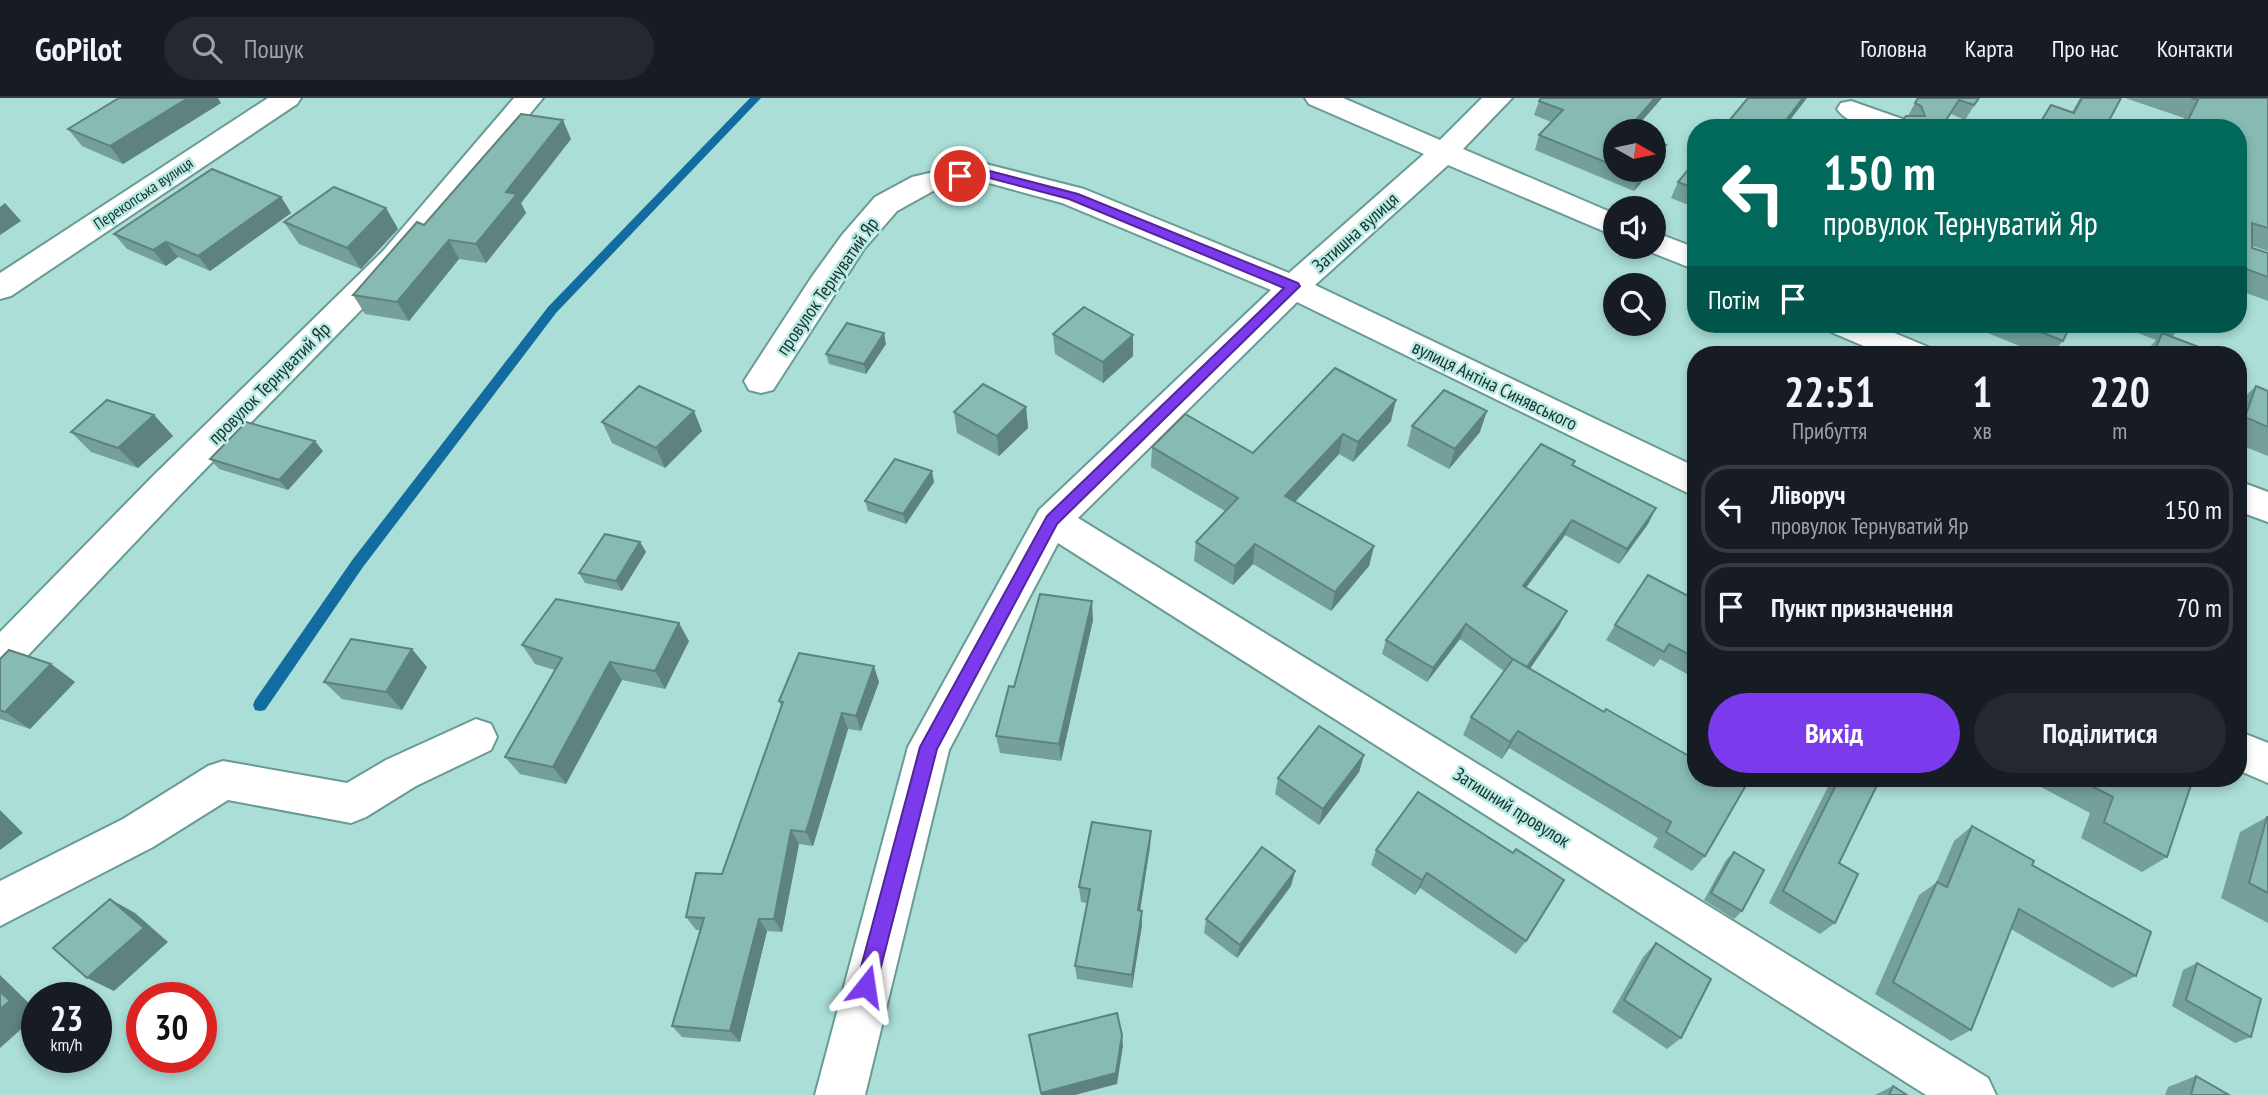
<!DOCTYPE html>
<html lang="uk">
<head>
<meta charset="utf-8">
<style>
	body { margin:0; font-family:"PT Sans Narrow",sans-serif; background:#242831; color:#f1f3f6; height:100vh; display:flex; flex-direction:column; font-size:26px; white-space:nowrap }
	* { box-sizing:border-box; margin:0 }
	p { font-size:23px; color:#9ea1a6 }
	.icon { flex:none; width:38px; height:38px; fill:none; stroke:currentColor; stroke-width:2; stroke-linecap:round; stroke-linejoin:round }
	.map { position:relative; flex:1; overflow:hidden }
	.panel { position:absolute; left:1687px; top:248px; width:560px; height:441px; display:flex; flex-direction:column; background:#171b24; border-radius:28px; box-shadow:0 4px 10px #0003 }
	.panel>* { flex:none }
	.guide { position:absolute; left:1687px; top:21px; width:560px; height:214px; border-radius:28px; box-shadow:0 4px 10px #0003; background:#00695c; color:#fff; overflow:hidden }
	.needle { width:46px; rotate:99deg }
	.controls { position:absolute; left:1603px; top:21px; display:grid; gap:14px }
	.controls a { display:grid; place-items:center; width:63px; height:63px; border-radius:50%; background:#171b24; box-shadow:0 4px 10px #0003; font-size:35px }
	.speed { position:absolute; left:21px; top:884px; display:flex; gap:14px; font-size:35px; font-weight:700; text-align:center }
	.speed>* { display:grid; place-content:center; width:91px; height:91px; border-radius:50%; background:#171b24; box-shadow:0 4px 10px #0003; line-height:1 }
	.speed small { font-size:18px; font-weight:400 }
	.speed .limit { border:10px solid #d22; background:#fff; color:#111 }
	.pin { position:absolute; display:grid; place-items:center; width:60px; height:60px; color:#fff; margin:-30px; border:4px solid #fff; border-radius:50%; box-shadow:0 2px 7px #0007 }
	.me { position:absolute; width:77px; margin:-38px; rotate:15deg; stroke-linejoin:round; filter:drop-shadow(0 0 5px #0008) }
	.turn { display:flex; align-items:center; gap:24px; height:147px; padding:0 21px; font-size:32px }
	.turn .icon { width:91px; height:91px; stroke-width:2.5 }
	.turn b { display:block; font-size:49px; line-height:60px }
	.then { display:flex; align-items:center; height:66px; padding:0 21px; background:#0003; gap:14px; font-size:26px }
	.eta { display:flex; justify-content:space-evenly; align-items:center; height:119px; text-align:center }
	.eta b { font-size:42px; font-weight:700; line-height:49px }
	.primary-button { display:flex; gap:14px; margin-top:auto; padding:14px 21px }
	.primary-button a { flex:1; height:80px; border-radius:42px; background:#7c3aed; color:#fff; font-size:28px; font-weight:700; line-height:80px; text-align:center }
	.primary-button a+a { background:#242831; color:#f1f3f6 }
	ul { padding:0; list-style:none }
	li { display:flex; align-items:center; gap:21px; height:88px; margin:0 14px 10px; padding:0 7px; border:4px solid #363941; border-radius:28px }
	li div { flex:1 }
	li b { display:block; font-size:26px }
	li em { font-style:normal }
	header { display:flex; align-items:center; gap:42px; box-sizing:border-box; height:98px; padding:0 35px; background:#171b24; border-bottom:2px solid #363941 }
	header strong { font-size:33px }
	nav { display:flex; gap:38px; margin-inline-start:auto; font-size:24px }
	.search { width:490px; height:63px; background:#242831; display:flex; align-items:center; gap:18px; box-sizing:border-box; padding:0 24px; border-radius:38px; color:#9ea1a6; font-size:26px }
	.map>svg:first-child { display:block }
	.lines { fill:none; stroke-linecap:round; stroke-linejoin:round }
	.stream { fill:#136c9f; fill-rule:evenodd }
	.minor-casing { stroke:#699b94; stroke-width:4 }
	.minor { fill:#fff; fill-rule:evenodd }
	.wall { fill:#74a099 }
	.shaded-wall { fill:#5e827d }
	.building { fill:#87bab2; stroke:#5e827d; stroke-width:2 }
	.route { fill:#7c3aed; stroke:#51269a; stroke-width:2 }
	.labels { text-anchor:middle; dominant-baseline:central; stroke-width:5; stroke-linejoin:round; paint-order:stroke }
	.far-street-label { font-size:16px; fill:#1c302d; stroke:#b7ebe3 }
	.street-label { font-size:19px; fill:#1c302d; stroke:#b7ebe3 }
</style>
</head>
<body>
<header>
<strong>GoPilot</strong>
<div class="search"><svg class="icon" aria-label="search" viewBox="0 0 24 24"><circle cx="10" cy="10" r="6"/><path d="M15 15l6 6"/></svg>Пошук</div>
<nav><a>Головна</a><a>Карта</a><a>Про нас</a><a>Контакти</a></nav>
</header>
<div class="map">
<svg width="2268" height="997" viewBox="0 0 2268 997">
	<rect width="100%" height="100%" fill="#aaded6"/>
	<g class="lines">
		<polygon class="stream" points="750,0 761,0 556,215 363,469 265,612 260,613 255,612 253,607 255,602 353,461 548,209"/>
		<defs>
			<g id="minor">
				<polygon points="268,0 301,0 297,6 11,198 0,201 0,175"/>
				<polygon points="514,0 543,0 405,167 179,398 14,572 0,577 0,534 153,378 383,153"/>
				<polygon points="1305,0 1343,0 1440,42 1482,0 1512,0 1463,51 1615,116 1615,138 1448,67 1315,187 1696,369 1696,399 1297,204 1078,420 1988,980 1996,997 1926,997 1058,445 949,652 865,997 815,997 908,649 1039,412 1271,192 1062,105 978,82 933,93 897,113 864,151 773,292 761,295 749,292 744,283 811,180 842,137 875,99 912,79 978,64 1084,91 1289,175 1424,56 1309,6"/>
				<path d="M 1851,3 L 1911,24 L 1915,30 C 1892,30 1851,32 1837,11 L 1841,5 Z"/>
				<polygon points="1654,134 1696,150 1696,172 1643,151 1642,149 1654,149"/>
				<polygon points="1827,226 1873,226 1928,249 1933,257 1885,257 1831,234"/>
				<polygon points="2238,383 2268,394 2268,424 2238,413"/>
				<polygon points="476,621 491,626 497,639 491,652 416,688 366,719 351,725 228,702 153,749 0,828 0,783 123,721 208,668 223,663 347,685 386,662"/>
				<polygon points="2238,633 2268,645 2268,685 2238,672"/>
			</g>
		</defs>
		<use href="#minor" class="minor-casing"/>
		<use href="#minor" class="minor"/>
	</g>
	<g class="wall">
		<polygon points="1541,0 1662,0 1633,33 1615,33 1615,72 1652,72 1634,93 1535,52 1539,37 1551,24 1534,17 1539,3"/>
		<polygon points="1979,0 1965,22 1951,16 1908,18 1915,5"/>
		<polygon points="2080,0 2121,0 2105,30 2036,30 2051,7 2072,14"/>
		<polygon points="2125,0 2268,0 2268,153 2252,148 2252,150 2268,155 2268,203 2238,192 2238,30 2179,30 2184,20"/>
		<polygon points="221,5 123,66 82,48 68,31"/>
		<polygon points="571,41 521,105 526,115 486,165 459,161 409,223 365,216 353,197 424,127"/>
		<polygon points="1696,62 1696,110 1671,100 1678,84"/>
		<polygon points="281,99 291,115 210,173 178,159 166,168 127,151 114,136"/>
		<polygon points="386,110 398,131 361,171 299,146 284,124"/>
		<polygon points="1966,226 2071,226 2063,243 2051,257 2041,257"/>
		<polygon points="2114,226 2183,226 2172,239 2205,257 2143,257 2156,242"/>
		<polygon points="1053,236 1133,258 1103,285 1055,256"/>
		<polygon points="886,246 866,276 829,266 826,256"/>
		<polygon points="2256,288 2268,293 2268,358 2238,346 2238,305"/>
		<polygon points="1026,309 1028,330 999,358 957,335 954,314"/>
		<polygon points="154,317 173,338 138,370 91,354 71,334"/>
		<polygon points="1391,323 1353,364 1339,356 1295,404 1374,448 1369,468 1331,513 1253,466 1233,487 1194,463 1196,444 1225,413 1151,369 1152,349 1253,355"/>
		<polygon points="602,324 702,333 665,370 612,345"/>
		<polygon points="1412,328 1480,334 1449,371 1407,348"/>
		<polygon points="323,353 288,392 219,371 210,361"/>
		<polygon points="1573,367 1656,410 1648,426 1619,466 1565,437 1526,490 1559,528 1530,571 1705,758 1692,773 1653,749 1658,740 1509,650 1502,661 1463,637 1471,619 1504,573 1460,541 1427,584 1382,556 1386,542"/>
		<polygon points="934,384 906,426 868,413 865,403"/>
		<polygon points="640,444 646,454 622,493 585,485 579,475"/>
		<polygon points="1694,508 1696,509 1696,581 1660,561 1654,569 1606,542 1615,527"/>
		<polygon points="1093,522 1061,663 1000,655 996,638 1014,589"/>
		<polygon points="689,543 665,591 622,582 566,686 520,676 505,659 555,572 535,566 522,547"/>
		<polygon points="0,561 51,566 75,584 30,631 0,621"/>
		<polygon points="427,569 402,612 342,601 324,584"/>
		<polygon points="879,584 861,633 848,631 813,748 799,746 782,834 767,833 740,944 682,939 672,928 700,832 696,832 686,819 722,776 781,608 779,603"/>
		<polygon points="1364,657 1359,674 1319,727 1275,696 1278,680"/>
		<polygon points="1832,681 1876,681 1839,765 1835,825 1820,836 1769,805"/>
		<polygon points="2026,681 2193,681 2167,759 2142,774 2081,740 2090,715"/>
		<polygon points="1418,694 1526,843 1516,856 1420,790 1415,797 1371,767 1376,752"/>
		<polygon points="2267,719 2268,719 2268,825 2221,800 2240,734"/>
		<polygon points="1972,728 2032,767 2136,878 2112,890 2011,831 1971,932 1951,943 1875,896 1919,797 1936,785 1954,743"/>
		<polygon points="1151,733 1150,748 1140,813 1142,813 1142,827 1132,890 1077,881 1075,868 1087,805 1081,804 1079,789"/>
		<polygon points="1734,754 1742,813 1734,821 1704,802 1726,762"/>
		<polygon points="1295,773 1291,788 1237,860 1204,835 1206,821"/>
		<polygon points="1656,845 1681,940 1667,951 1612,914 1643,859"/>
		<polygon points="2197,865 2251,939 2235,945 2172,908 2183,872"/>
		<polygon points="2196,978 2229,997 2165,997 2168,989"/>
		<polygon points="1893,988 1907,997 1875,997"/>
	</g>
	<g class="shaded-wall">
		<polygon points="188,0 218,0 221,5 123,66 110,48"/>
		<polygon points="1655,0 1662,0 1633,33 1628,31"/>
		<polygon points="1803,0 1807,0 1784,30 1780,30"/>
		<polygon points="563,22 571,41 521,105 526,115 486,165 476,146 506,94"/>
		<polygon points="1666,47 1660,62 1654,70 1654,62"/>
		<polygon points="1645,72 1652,72 1634,93 1640,78"/>
		<polygon points="281,99 291,115 210,173 198,158"/>
		<polygon points="5,105 21,123 0,137 0,109"/>
		<polygon points="386,110 398,131 361,171 347,150"/>
		<polygon points="449,142 459,161 409,223 397,204"/>
		<polygon points="166,144 178,159 166,168 153,152"/>
		<polygon points="884,235 886,246 866,276 864,266"/>
		<polygon points="1133,237 1133,258 1103,285 1103,264"/>
		<polygon points="1396,302 1391,323 1353,364 1358,344"/>
		<polygon points="1026,309 1028,330 999,358 997,338"/>
		<polygon points="694,313 702,333 665,370 656,350"/>
		<polygon points="1487,313 1480,334 1449,371 1455,351"/>
		<polygon points="154,317 173,338 138,370 118,350"/>
		<polygon points="1343,336 1339,356 1282,418 1285,398"/>
		<polygon points="315,343 323,353 288,392 279,382"/>
		<polygon points="932,373 934,384 906,426 903,416"/>
		<polygon points="1656,410 1648,426 1619,466 1627,451"/>
		<polygon points="1572,422 1565,437 1516,503 1523,488"/>
		<polygon points="640,444 646,454 622,493 616,483"/>
		<polygon points="1255,446 1253,466 1233,487 1235,468"/>
		<polygon points="1374,448 1369,468 1331,513 1335,494"/>
		<polygon points="1092,503 1093,522 1061,663 1059,646"/>
		<polygon points="1567,513 1559,528 1520,585 1526,571"/>
		<polygon points="679,525 689,543 665,591 655,573"/>
		<polygon points="1466,526 1460,541 1427,584 1433,570"/>
		<polygon points="412,551 427,569 402,612 386,594"/>
		<polygon points="610,564 622,582 566,686 553,669"/>
		<polygon points="51,566 75,584 30,631 5,614"/>
		<polygon points="874,568 879,584 861,633 856,618"/>
		<polygon points="842,615 848,631 813,748 806,734"/>
		<polygon points="1518,633 1509,650 1502,661 1510,644"/>
		<polygon points="1364,657 1359,674 1319,727 1323,711"/>
		<polygon points="0,712 23,735 0,752"/>
		<polygon points="791,732 799,746 782,834 774,821"/>
		<polygon points="1151,733 1150,748 1138,826 1138,812"/>
		<polygon points="1295,773 1291,788 1237,860 1240,847"/>
		<polygon points="1427,775 1420,790 1415,797 1422,782"/>
		<polygon points="110,801 135,815 168,844 114,893 87,880"/>
		<polygon points="1142,813 1142,827 1132,890 1132,877"/>
		<polygon points="759,821 767,833 740,944 730,933"/>
		<polygon points="0,877 37,913 37,917 0,950"/>
		<polygon points="1122,937 1123,948 1117,986 1075,997 1041,997 1041,995"/>
	</g>
	<g class="building">
		<polygon points="119,0 188,0 110,48 68,31"/>
		<polygon points="1541,0 1655,0 1628,31 1632,33 1615,33 1615,68 1539,37 1563,12 1539,3"/>
		<polygon points="1748,0 1803,0 1780,30 1723,30"/>
		<polygon points="1918,0 1979,0 1974,7 1959,2 1941,30 1898,30 1906,18 1925,18 1921,8 1915,5"/>
		<polygon points="2082,0 2121,0 2105,30 2037,30 2051,7 2074,15"/>
		<polygon points="2191,0 2268,0 2268,130 2252,125 2252,150 2268,155 2268,179 2238,168 2238,30 2195,30 2197,25 2188,22 2198,2"/>
		<polygon points="521,16 563,22 506,94 517,96 476,146 449,142 397,204 353,197 417,124 424,127"/>
		<polygon points="1654,42 1666,47 1654,62"/>
		<polygon points="1696,62 1696,91 1678,84"/>
		<polygon points="212,71 281,99 198,158 166,144 153,152 114,136"/>
		<polygon points="1625,72 1645,72 1640,78"/>
		<polygon points="334,89 386,110 347,150 284,124"/>
		<polygon points="1084,209 1133,237 1103,264 1053,236"/>
		<polygon points="847,225 884,235 864,266 826,256"/>
		<polygon points="2021,226 2071,226 2063,243"/>
		<polygon points="2162,235 2207,252 2205,257 2153,257"/>
		<polygon points="1335,270 1396,302 1358,344 1343,336 1285,398 1374,448 1335,494 1255,446 1235,468 1196,444 1238,400 1152,349 1185,316 1253,355"/>
		<polygon points="983,286 1026,309 997,338 954,314"/>
		<polygon points="639,288 694,313 656,350 602,324"/>
		<polygon points="2256,288 2268,293 2268,329 2245,319"/>
		<polygon points="1444,292 1487,313 1455,351 1412,328"/>
		<polygon points="107,302 154,317 118,350 71,334"/>
		<polygon points="246,324 315,343 279,382 210,361"/>
		<polygon points="1541,346 1575,363 1572,367 1656,410 1627,451 1572,422 1523,488 1567,513 1527,569 1514,562 1466,526 1433,570 1386,542"/>
		<polygon points="895,361 932,373 903,416 865,403"/>
		<polygon points="605,436 640,444 616,483 579,475"/>
		<polygon points="1648,477 1696,502 1696,505 1694,508 1696,509 1696,560 1669,546 1664,554 1615,527"/>
		<polygon points="1040,496 1092,503 1059,646 996,638 1009,588 1014,589"/>
		<polygon points="556,501 679,525 655,573 610,564 553,669 505,659 562,560 522,547"/>
		<polygon points="351,541 412,551 386,594 324,584"/>
		<polygon points="9,552 51,566 5,614 0,612 0,561"/>
		<polygon points="799,555 874,568 856,618 842,615 806,734 791,732 774,821 759,821 730,933 672,928 704,820 686,819 696,775 722,776 783,604 779,603"/>
		<polygon points="1513,561 1604,614 1606,611 1696,662 1696,681 1730,681 1745,689 1705,758 1666,734 1671,724 1518,633 1510,644 1471,619"/>
		<polygon points="1319,628 1364,657 1323,711 1278,680"/>
		<polygon points="1839,681 1876,681 1879,683 1839,765 1858,776 1835,825 1783,793"/>
		<polygon points="2078,681 2193,681 2167,759 2104,724 2113,699"/>
		<polygon points="1418,694 1513,755 1516,751 1564,782 1526,843 1427,775 1422,782 1376,752"/>
		<polygon points="2267,719 2268,719 2268,795 2249,785"/>
		<polygon points="1092,724 1151,733 1138,812 1142,813 1132,877 1075,868 1090,791 1079,789"/>
		<polygon points="1972,728 2034,763 2032,767 2151,834 2136,878 2019,811 1971,932 1893,884 1937,784 1947,789"/>
		<polygon points="1262,749 1295,773 1240,847 1206,821"/>
		<polygon points="1734,754 1764,772 1742,813 1711,795"/>
		<polygon points="110,801 144,830 87,880 53,850"/>
		<polygon points="1656,845 1711,881 1681,940 1624,902"/>
		<polygon points="2197,865 2261,901 2251,939 2186,902"/>
		<polygon points="0,893 10,903 0,911"/>
		<polygon points="1117,915 1122,937 1116,975 1041,995 1029,937"/>
		<polygon points="2196,978 2229,997 2191,997"/>
		<polygon points="1893,988 1907,997 1889,997"/>
	</g>
	<polygon class="route" points="978,70 1078,96 1298,185 1300,188 1057,426 937,651 876,888 873,895 866,898 859,895 856,888 920,649 1047,418 1284,190 1069,101 978,77 960,82 953,78"/>
	<g class="labels">
		<g class="far-street-label">
			<text transform="translate(143 95) rotate(-34)">Перекопська вулиця</text>
		</g>
		<g class="street-label">
			<text transform="translate(1355 134) rotate(-42)">Затишна вулиця</text>
			<text transform="translate(827 188) rotate(-55)">провулок Тернуватий Яр</text>
			<text transform="translate(269 285) rotate(-45)">провулок Тернуватий Яр</text>
			<text transform="translate(1495 287) rotate(26)">вулиця Антіна Синявського</text>
			<text transform="translate(1512 709) rotate(32)">Затишний провулок</text>
		</g>
	</g>
</svg>
<div class="controls">
<a><svg class="needle" viewBox="-14 -14 28 28"><path d="M0-13l5 13h-10z" fill="#e53935"/><path d="M0 13l5-13h-10z" fill="#9ea1a6"/></svg></a>
<a><svg class="icon" aria-label="sound" viewBox="0 0 24 24"><path d="M4 9h4l5-4v14l-5-4H4zM17 9q2 3 0 6"/></svg></a>
<a><svg class="icon" aria-label="search" viewBox="0 0 24 24"><circle cx="10" cy="10" r="6"/><path d="M15 15l6 6"/></svg></a>
</div>
<div class="speed"><div>23<small>km/h</small></div><div class="limit">30</div></div>
<div class="pin" style="left:960px;top:78px;background:#d93025"><svg class="icon" aria-label="arrive" viewBox="0 0 24 24"><path d="M6 21V4h12l-3 4 3 4H6"/></svg></div>
<svg class="me" style="left:866px;top:888px" viewBox="-20 -20 40 40"><path d="M0-17L14 15 0 8-14 15z" fill="#7c3aed" stroke="#fff" stroke-width="4"/></svg>
<div class="guide">
<div class="turn"><svg class="icon" aria-label="left" viewBox="0 0 24 24"><path d="M17 20v-9H6M10 6l-5 5 5 5"/></svg><div><b>150 m</b>провулок Тернуватий Яр</div></div>
<div class="then">Потім<svg class="icon" aria-label="arrive" viewBox="0 0 24 24"><path d="M6 21V4h12l-3 4 3 4H6"/></svg></div>
</div>
<section class="panel">
<div class="eta">
<div><b>22:51</b><p>Прибуття</p></div>
<div><b>1</b><p>хв</p></div>
<div><b>220</b><p>m</p></div>
</div>
<ul>
<li><svg class="icon" aria-label="left" viewBox="0 0 24 24"><path d="M17 20v-9H6M10 6l-5 5 5 5"/></svg><div><b>Ліворуч</b><p>провулок Тернуватий Яр</p></div><em>150 m</em></li>
<li><svg class="icon" aria-label="arrive" viewBox="0 0 24 24"><path d="M6 21V4h12l-3 4 3 4H6"/></svg><div><b>Пункт призначення</b></div><em>70 m</em></li>
</ul>
<div class="primary-button"><a>Вихід</a><a>Поділитися</a></div>
</section>
</div>
</body>
</html>
